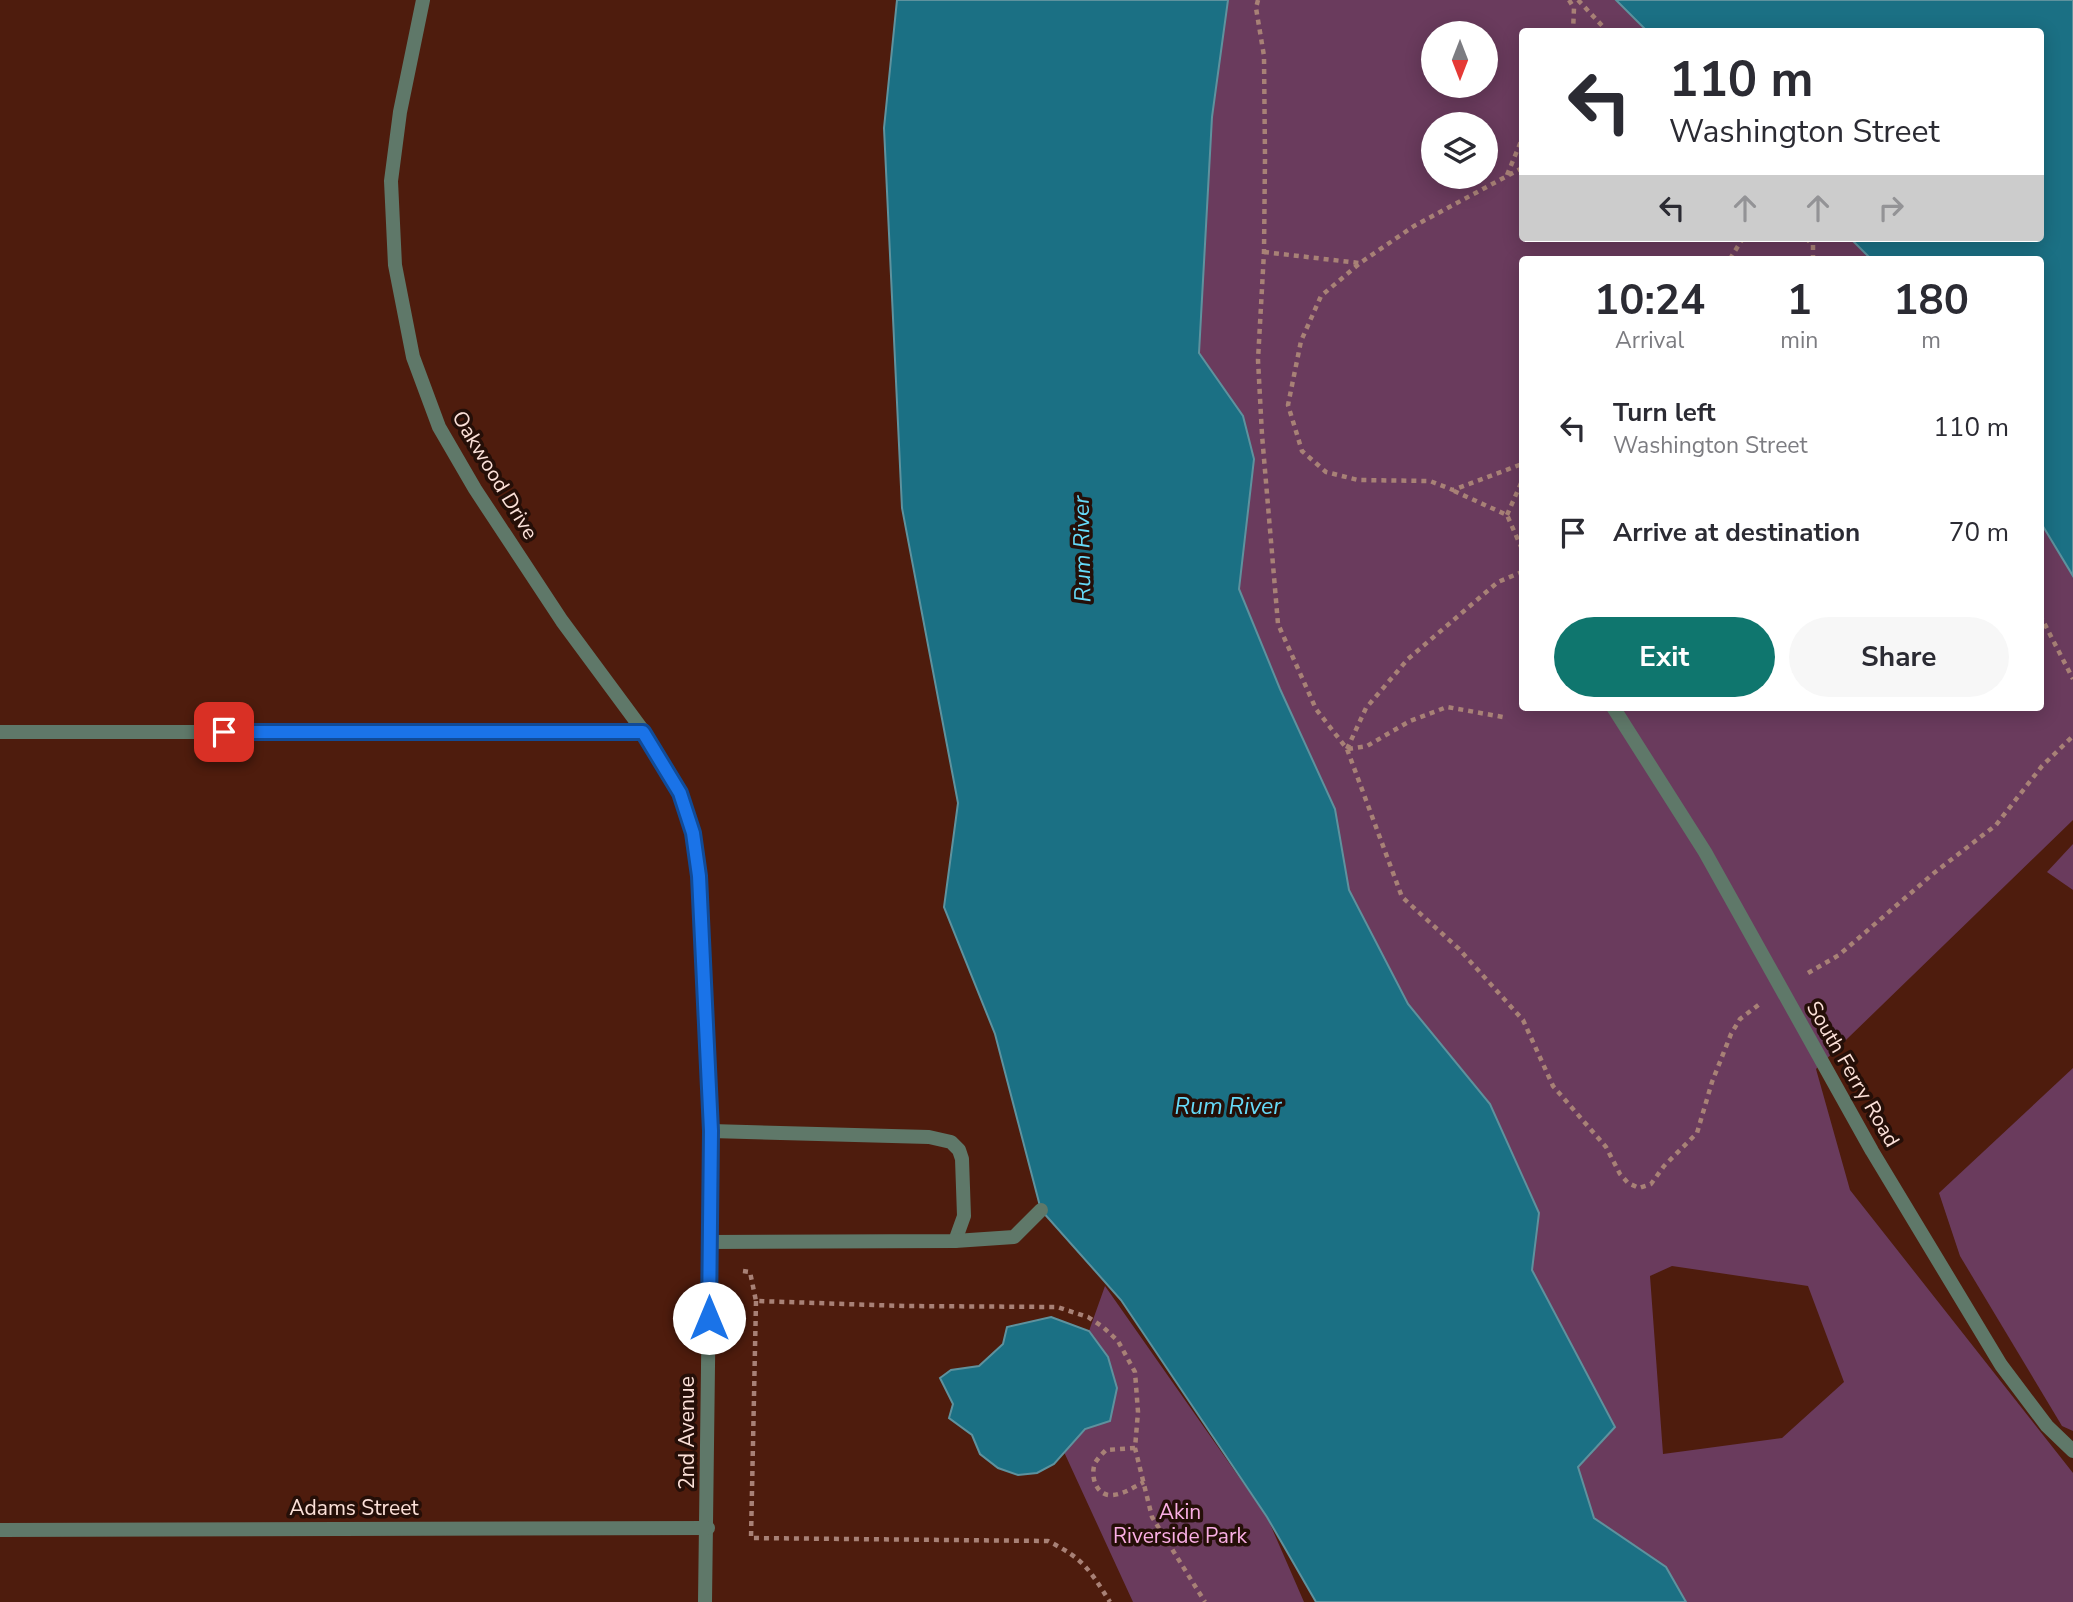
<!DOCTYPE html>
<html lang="en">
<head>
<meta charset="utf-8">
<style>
	body { margin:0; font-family:"Nunito Sans",sans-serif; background:#f7f7f7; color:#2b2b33; height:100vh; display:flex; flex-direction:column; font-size:26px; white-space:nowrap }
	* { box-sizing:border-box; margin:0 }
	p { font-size:23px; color:#7c7c81 }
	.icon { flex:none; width:38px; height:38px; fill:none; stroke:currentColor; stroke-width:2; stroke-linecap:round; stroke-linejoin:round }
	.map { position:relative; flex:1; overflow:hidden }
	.panel { position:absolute; left:1519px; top:256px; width:525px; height:455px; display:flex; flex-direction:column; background:#fff; border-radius:7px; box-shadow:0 4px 18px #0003 }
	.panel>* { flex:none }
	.hud { position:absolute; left:1519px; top:28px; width:525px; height:214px; border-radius:7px; box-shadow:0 4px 18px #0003; background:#fff; color:#2b2b33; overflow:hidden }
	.needle { width:46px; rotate:180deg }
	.buttons { position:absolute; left:1421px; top:21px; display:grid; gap:14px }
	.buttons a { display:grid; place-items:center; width:77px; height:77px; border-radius:50%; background:#fff; box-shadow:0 4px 18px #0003; font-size:35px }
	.pin { position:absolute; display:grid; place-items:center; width:60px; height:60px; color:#fff; margin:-30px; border-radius:14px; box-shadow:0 4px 10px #0006 }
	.me { position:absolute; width:77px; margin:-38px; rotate:0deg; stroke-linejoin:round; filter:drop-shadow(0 0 5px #0008) }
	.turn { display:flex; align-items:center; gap:24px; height:147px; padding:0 35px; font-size:32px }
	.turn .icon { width:91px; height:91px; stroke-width:2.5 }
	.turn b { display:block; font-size:49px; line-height:60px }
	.lanes { display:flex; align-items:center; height:66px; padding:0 35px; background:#0003; justify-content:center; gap:35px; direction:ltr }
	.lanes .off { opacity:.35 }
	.eta { display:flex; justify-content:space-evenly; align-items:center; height:119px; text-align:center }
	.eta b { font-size:42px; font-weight:700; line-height:49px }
	.primary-button { display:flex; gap:14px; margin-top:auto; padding:14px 35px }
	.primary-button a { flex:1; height:80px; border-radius:42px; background:#0f766e; color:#fff; font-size:28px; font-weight:700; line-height:80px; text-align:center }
	.primary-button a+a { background:#f7f7f7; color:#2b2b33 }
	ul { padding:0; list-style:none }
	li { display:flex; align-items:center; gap:21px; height:105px; padding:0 35px }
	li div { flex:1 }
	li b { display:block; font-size:26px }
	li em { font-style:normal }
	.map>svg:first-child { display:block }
	.green { fill:#6a3b5d; fill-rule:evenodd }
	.water { fill:#1b7084; stroke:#5e929e; stroke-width:2 }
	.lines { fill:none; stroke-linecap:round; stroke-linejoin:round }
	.path { stroke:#a88176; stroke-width:4.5; stroke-dasharray:5 5; stroke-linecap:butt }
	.service { stroke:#5f7869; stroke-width:14 }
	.minor { stroke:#5f7869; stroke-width:14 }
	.route-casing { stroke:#114b97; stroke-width:18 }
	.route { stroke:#1a73e8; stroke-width:12 }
	.labels { text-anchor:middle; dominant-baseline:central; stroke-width:7; stroke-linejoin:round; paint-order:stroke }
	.street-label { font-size:21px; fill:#fce1d9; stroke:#250f08 }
	.park-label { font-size:21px; fill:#fbafe5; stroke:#250f08 }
	.water-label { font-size:23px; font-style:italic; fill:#66daf8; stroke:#250f08 }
</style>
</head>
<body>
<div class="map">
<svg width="2073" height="1602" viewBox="0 0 2073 1602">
	<rect width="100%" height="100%" fill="#4e1c0d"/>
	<g class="green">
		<path d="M 1228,0 L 1616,0 L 1647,31 L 1522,32 L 1522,238 L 1850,238 L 1871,259 L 1522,259 L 1522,707 L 2040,707 L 2041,523 L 2073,576 L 2073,820 L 1816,1069 L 1850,1190 L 2073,1473 L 2073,1602 L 1686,1602 L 1666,1567 L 1594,1518 L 1578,1467 L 1614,1427 L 1532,1269 L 1539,1213 L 1490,1105 L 1408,1004 L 1349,890 L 1335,809 L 1280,689 L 1239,589 L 1254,459 L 1199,353 L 1212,117 ZM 1433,33 L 1486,33 L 1486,86 L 1433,86 ZM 1433,124 L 1486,124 L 1486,177 L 1433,177 ZM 1672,1266 L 1808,1286 L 1844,1382 L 1782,1438 L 1663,1454 L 1650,1276 Z"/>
		<polygon points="2073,844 2073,890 2047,872"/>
		<polygon points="2073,1068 2073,1431 2062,1426 1960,1256 1939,1193"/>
		<polygon points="1105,1286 1267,1517 1304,1602 1133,1602 1064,1452 1085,1429 1108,1357 1089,1331"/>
	</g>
	<g class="water">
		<polygon points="897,0 1228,0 1212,117 1199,353 1243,416 1254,459 1239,589 1280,689 1335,809 1349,890 1408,1004 1490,1104 1539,1213 1532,1270 1615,1427 1578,1467 1594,1518 1666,1567 1686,1602 1316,1602 1267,1517 1121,1300 1041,1210 995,1034 944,907 958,803 902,508 884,128"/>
		<polygon points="1616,0 2073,0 2073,576 2041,523 2040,259 1871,259 1850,238 2040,238 2040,32 1647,31"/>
		<polygon points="1051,1317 1089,1331 1108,1357 1117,1388 1110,1421 1085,1429 1054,1464 1037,1473 1018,1475 998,1468 980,1454 972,1435 949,1418 953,1404 940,1378 951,1370 979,1366 1003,1344 1007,1327"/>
	</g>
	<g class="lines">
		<g class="path">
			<polyline points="1258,0 1256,8 1264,56 1265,158 1264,252 1258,360 1262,435 1278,624 1316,709 1347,749 1402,897 1459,949 1523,1020 1553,1086 1606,1147 1620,1174 1628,1183 1639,1188 1651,1184 1664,1166 1697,1133 1712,1082 1731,1034 1740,1019 1761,1003"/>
			<polyline points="1569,0 1574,8 1573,32"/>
			<polyline points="1578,0 1608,32"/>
			<polyline points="1522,168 1414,226 1360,263 1321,296 1301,341 1288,405 1302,451 1326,472 1358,480 1430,481 1453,490 1522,464"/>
			<polyline points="1507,175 1522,139"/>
			<polyline points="1806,238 1813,245 1813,259"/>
			<polyline points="1264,252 1359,263"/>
			<polyline points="1730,259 1743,238"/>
			<polyline points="1454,491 1507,515 1522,549"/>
			<polyline points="1507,515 1522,481"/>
			<polyline points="2040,615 2073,679"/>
			<polyline points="1347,749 1366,708 1408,659 1498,582 1522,572"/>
			<polyline points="1348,749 1367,746 1410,721 1447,707 1503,717"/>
			<polyline points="1808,973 1839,955 1934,873 1996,825 2042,766 2073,736"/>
			<polyline points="743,1271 750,1272 756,1301 905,1306 1057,1307 1088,1317 1103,1327 1118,1341 1135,1372 1138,1412 1135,1448 1152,1517 1205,1602"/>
			<path d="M 756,1301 L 751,1538 L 1048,1541 C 1084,1559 1089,1569 1110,1602"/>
			<path d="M 1135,1448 L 1106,1450 C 1102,1454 1098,1458 1095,1463 C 1090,1476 1096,1497 1113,1495 C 1124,1494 1134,1487 1144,1482"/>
		</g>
		<g class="service">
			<polyline points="711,1131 929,1137 951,1142 959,1150 962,1159 964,1216 955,1241"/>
			<polyline points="709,1242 955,1241 1014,1237 1041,1210"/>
		</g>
		<g class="minor">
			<polyline points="423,0 400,112 391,181 395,265 413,357 439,427 475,489 562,621 644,732 680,793 693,833 699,876 711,1131 705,1602"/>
			<polyline points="1613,707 1705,852 1872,1151 2001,1365 2047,1426 2073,1451"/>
			<polyline points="0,732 644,732"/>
			<polyline points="0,1530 708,1528"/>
		</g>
	</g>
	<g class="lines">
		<defs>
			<polyline id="route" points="224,732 643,732 680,793 693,833 699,876 711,1131 709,1318"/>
		</defs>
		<use href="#route" class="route-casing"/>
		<use href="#route" class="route"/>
	</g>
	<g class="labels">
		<g class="street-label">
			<text transform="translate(495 475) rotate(59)">Oakwood Drive</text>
			<text transform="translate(1853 1074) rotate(60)">South Ferry Road</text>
			<text transform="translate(687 1433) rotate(-90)">2nd Avenue</text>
			<text x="354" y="1508">Adams Street</text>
		</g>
		<g class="park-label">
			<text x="1180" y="1512">Akin<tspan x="1180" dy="24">Riverside Park</tspan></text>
		</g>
		<g class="water-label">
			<text transform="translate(1082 549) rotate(-91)">Rum River</text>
			<text x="1228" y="1106">Rum River</text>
		</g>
	</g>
</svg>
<div class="buttons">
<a><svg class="needle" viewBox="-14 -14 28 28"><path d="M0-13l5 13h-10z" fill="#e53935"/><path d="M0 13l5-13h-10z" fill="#7c7c81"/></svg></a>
<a><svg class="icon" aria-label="layers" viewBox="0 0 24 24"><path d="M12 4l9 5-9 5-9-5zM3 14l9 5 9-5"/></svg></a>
</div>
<div class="pin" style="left:224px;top:732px;background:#d93025"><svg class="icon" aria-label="arrive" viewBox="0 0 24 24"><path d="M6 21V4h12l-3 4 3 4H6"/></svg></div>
<svg class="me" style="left:709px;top:1318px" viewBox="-20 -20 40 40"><circle r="19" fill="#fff"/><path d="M0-13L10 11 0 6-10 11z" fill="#1a73e8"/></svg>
<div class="hud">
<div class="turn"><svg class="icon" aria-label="left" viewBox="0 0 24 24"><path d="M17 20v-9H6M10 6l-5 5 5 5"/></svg><div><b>110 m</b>Washington Street</div></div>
<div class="lanes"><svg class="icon" aria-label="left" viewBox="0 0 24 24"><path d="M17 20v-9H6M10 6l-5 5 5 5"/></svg><svg class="icon off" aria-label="ahead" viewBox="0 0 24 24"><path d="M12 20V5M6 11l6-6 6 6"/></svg><svg class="icon off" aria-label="ahead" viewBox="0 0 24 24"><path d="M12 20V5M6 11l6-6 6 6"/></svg><svg class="icon off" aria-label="right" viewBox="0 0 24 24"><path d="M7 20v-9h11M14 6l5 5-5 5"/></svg></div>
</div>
<section class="panel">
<div class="eta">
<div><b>10:24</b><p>Arrival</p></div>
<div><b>1</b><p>min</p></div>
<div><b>180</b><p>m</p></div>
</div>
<ul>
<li><svg class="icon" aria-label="left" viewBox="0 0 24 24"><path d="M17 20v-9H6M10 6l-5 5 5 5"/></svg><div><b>Turn left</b><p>Washington Street</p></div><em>110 m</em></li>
<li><svg class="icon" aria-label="arrive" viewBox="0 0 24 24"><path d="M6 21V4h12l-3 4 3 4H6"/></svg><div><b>Arrive at destination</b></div><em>70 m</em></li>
</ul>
<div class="primary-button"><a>Exit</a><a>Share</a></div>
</section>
</div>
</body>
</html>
